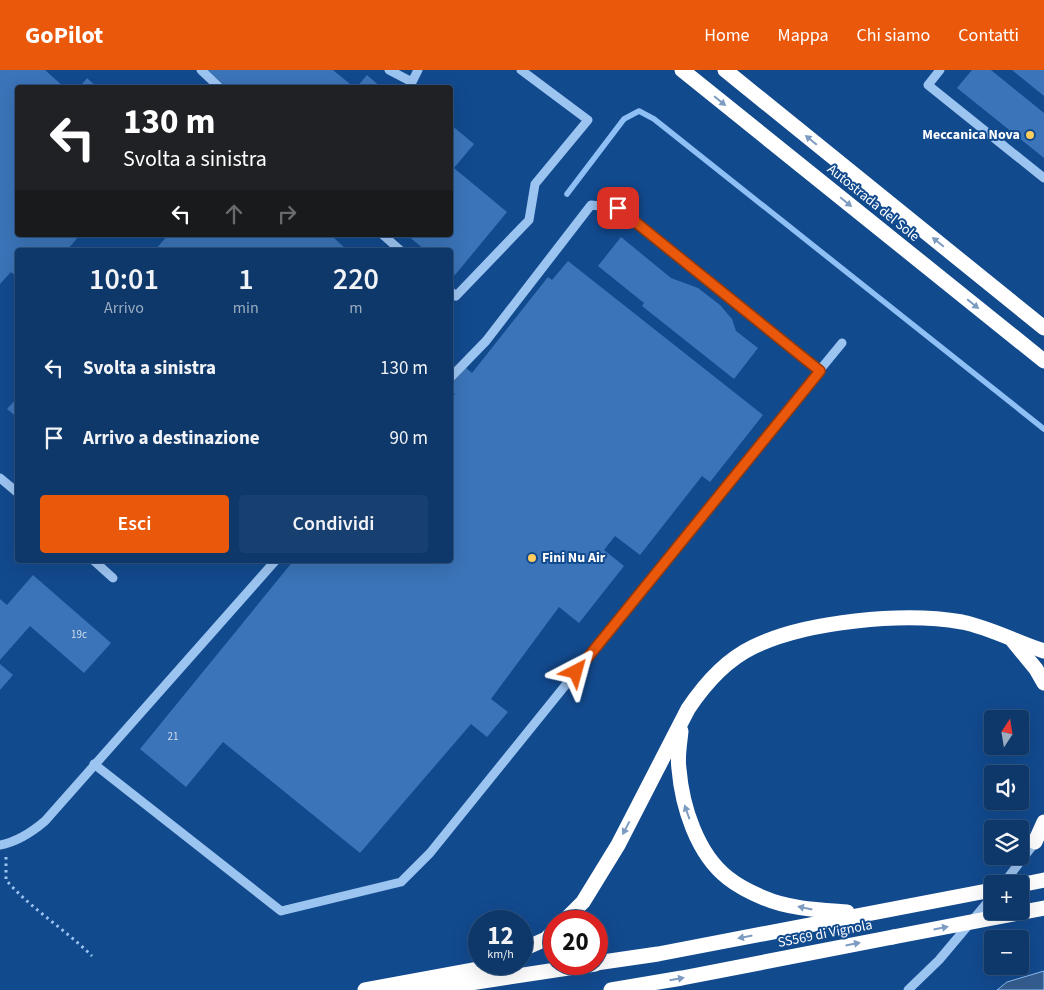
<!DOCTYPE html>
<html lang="it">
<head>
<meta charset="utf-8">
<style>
	body { margin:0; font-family:"Source Sans 3",sans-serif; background:#173f70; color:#f1f3f6; height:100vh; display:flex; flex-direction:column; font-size:19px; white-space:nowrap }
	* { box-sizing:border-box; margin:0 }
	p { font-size:16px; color:#9bacc1 }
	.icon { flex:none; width:28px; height:28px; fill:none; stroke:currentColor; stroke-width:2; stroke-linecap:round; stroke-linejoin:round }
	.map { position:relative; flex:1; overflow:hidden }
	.panel { position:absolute; left:15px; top:178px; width:438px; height:315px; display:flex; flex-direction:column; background:#0e386a; border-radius:5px; box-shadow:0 5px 20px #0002,0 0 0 1px #2e527e }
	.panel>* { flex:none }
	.top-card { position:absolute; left:15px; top:15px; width:438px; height:152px; border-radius:5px; box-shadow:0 5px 20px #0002,0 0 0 1px #2e527e; background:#202124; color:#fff; overflow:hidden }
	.needle { width:32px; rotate:12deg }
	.controls { position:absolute; left:984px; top:640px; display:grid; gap:10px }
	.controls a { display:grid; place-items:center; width:45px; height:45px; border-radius:5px; background:#0e386a; box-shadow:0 5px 20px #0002,0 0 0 1px #2e527e; font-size:25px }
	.speed { position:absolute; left:468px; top:840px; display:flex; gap:10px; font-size:25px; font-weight:700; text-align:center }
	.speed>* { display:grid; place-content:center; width:65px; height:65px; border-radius:50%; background:#0e386a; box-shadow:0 5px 20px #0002,0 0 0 1px #2e527e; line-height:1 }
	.speed small { font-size:12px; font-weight:400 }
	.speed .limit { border:8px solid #d22; background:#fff; color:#111 }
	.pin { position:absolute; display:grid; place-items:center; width:42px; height:42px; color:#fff; margin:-21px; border-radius:10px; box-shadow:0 2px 8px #0006 }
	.me { position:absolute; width:55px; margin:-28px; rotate:39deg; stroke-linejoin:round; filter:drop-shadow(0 0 4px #0008) }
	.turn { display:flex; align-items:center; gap:18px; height:105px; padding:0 25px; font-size:22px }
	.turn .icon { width:65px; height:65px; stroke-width:2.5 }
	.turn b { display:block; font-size:35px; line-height:42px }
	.lanes { display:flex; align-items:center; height:48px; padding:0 25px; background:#0003; justify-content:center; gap:25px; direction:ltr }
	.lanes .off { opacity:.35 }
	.eta { display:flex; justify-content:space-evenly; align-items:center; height:85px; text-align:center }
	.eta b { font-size:30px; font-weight:600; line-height:35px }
	.button { display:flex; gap:10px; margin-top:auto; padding:10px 25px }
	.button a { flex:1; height:58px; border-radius:5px; background:#ea580c; color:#fff; font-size:20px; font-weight:600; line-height:58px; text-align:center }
	.button a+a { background:#173f70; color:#f1f3f6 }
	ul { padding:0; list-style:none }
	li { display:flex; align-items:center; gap:15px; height:70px; padding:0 25px }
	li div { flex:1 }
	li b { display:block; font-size:19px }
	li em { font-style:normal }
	header { display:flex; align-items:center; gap:30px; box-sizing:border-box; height:70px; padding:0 25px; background:#ea580c; color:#fff }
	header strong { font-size:24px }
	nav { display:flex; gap:28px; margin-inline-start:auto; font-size:18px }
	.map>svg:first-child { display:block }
	.water { fill:#345d8f; stroke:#8ebff5 }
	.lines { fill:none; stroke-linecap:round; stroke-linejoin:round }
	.stream { stroke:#8ebff5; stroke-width:5.5 }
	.building { fill:#3b74b8 }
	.path { stroke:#9cc4f1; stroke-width:3; stroke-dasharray:2.5 4; stroke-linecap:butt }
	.minor { stroke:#9cc4f1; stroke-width:9 }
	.highway { stroke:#fff; stroke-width:15 }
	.highway-bridge { stroke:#fff; stroke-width:15 }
	.oneway { fill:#7d9bc1 }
	.route-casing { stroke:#983908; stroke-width:12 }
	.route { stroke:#ea580c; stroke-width:9 }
	.poi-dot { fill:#ffcd5d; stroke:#124a8e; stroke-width:2 }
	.labels { text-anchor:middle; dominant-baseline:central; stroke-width:4; stroke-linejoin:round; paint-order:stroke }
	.number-label { font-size:11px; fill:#cedced }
	.poi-label { font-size:14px; font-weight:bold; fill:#fff; stroke:#124a8e; text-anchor:end }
	.street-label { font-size:14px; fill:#fff; stroke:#124a8e }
</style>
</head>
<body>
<header>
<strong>GoPilot</strong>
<nav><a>Home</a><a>Mappa</a><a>Chi siamo</a><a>Contatti</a></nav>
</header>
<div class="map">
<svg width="1044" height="920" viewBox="0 0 1044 920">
	<rect width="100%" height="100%" fill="#124a8e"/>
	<polygon class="water" points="1044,901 1044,920 997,920 1007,912"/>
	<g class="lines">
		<polyline class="stream" points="567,124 624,49 639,41 654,49 1044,359"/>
	</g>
	<g class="building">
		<polygon points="0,0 45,0 65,18 18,18 18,165 80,165 67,180 18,180 18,208 11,202 0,214"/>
		<polygon points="206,0 333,0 355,18 228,18"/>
		<polygon points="972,0 991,0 1044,43 1044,88 957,18"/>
		<polygon points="1012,0 1044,0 1044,26"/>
		<polygon points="367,5 382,18 356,18"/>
		<polygon points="87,8 98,18 79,18"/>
		<polygon points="450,54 474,74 454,98 507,142 455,205 450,200 450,180 425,180 407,165 450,165"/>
		<polygon points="168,165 331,165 347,180 155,180"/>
		<polygon points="621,167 671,208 698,218 720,235 732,249 736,261 758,278 734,309 642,236 644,233 598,196"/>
		<polygon points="568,191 763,345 710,412 702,406 640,485 615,466 604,480 624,496 579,553 559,537 491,629 508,642 487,667 471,654 360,783 223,672 186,717 140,679 294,490 450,490 450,331 455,324 450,320 450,316 465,297 472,303 548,207 552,210"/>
		<polygon points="18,327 18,348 7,339"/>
		<polygon points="33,505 111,573 84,603 30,556 0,590 0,529 7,535"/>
		<polygon points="0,594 13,605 0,620"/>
	</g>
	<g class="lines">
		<path class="path" d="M 6,787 L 6,810 C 31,839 65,859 92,886"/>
		<g class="minor">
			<polyline points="201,0 220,18"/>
			<polyline points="389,0 412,12 418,0"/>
			<polyline points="940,0 928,15 1044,108"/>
			<polyline points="383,165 400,180"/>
			<polyline points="450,221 456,226 529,150 535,114 588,50 521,0"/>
			<polyline points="450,308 486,271 591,135 618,138 819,301 842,273"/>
			<polyline points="0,408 18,423"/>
			<polyline points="93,490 113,508"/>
			<polyline points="94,694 281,841 401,812 430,783 819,301"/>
			<path d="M 0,775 C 17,772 32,762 45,751 L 276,490"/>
			<polyline points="1003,814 1037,770"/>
			<polyline points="908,920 939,890 992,827"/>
		</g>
		<g class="highway">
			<polyline points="682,0 1044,291"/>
			<polyline points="725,0 1044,258"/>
			<polyline points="1013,571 1036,599 1044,613"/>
			<path d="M 681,661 C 680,673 677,686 679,699 C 682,736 697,784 728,808 C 738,816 752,823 764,828 C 789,839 821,840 847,842"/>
			<polyline points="1035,772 1044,752"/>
			<polyline points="1020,815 1044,810"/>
			<path d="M 564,851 L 583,832 L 618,775 L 688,639 C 704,615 726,590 753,577 C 806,551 904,542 962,552 C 991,558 1016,572 1044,581"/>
			<polyline points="521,880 546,869 554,861"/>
			<polyline points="596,893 658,884 992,820"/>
			<polyline points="365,920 479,899 490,894"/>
			<polyline points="397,920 464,914 595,894"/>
			<polyline points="611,920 682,908 893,867"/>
		</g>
		<polyline class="highway-bridge" points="893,867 1044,838"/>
	</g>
	<defs><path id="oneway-solid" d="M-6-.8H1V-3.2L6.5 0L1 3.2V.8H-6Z" transform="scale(1.25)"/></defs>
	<g class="oneway">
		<use href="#oneway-solid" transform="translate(720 31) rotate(39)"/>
		<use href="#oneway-solid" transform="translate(811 70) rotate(-141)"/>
		<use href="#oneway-solid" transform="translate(846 132) rotate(39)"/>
		<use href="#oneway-solid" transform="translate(938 172) rotate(-141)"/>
		<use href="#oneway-solid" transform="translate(973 234) rotate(39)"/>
		<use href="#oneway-solid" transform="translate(687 742) rotate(-110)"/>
		<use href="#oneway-solid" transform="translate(626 758) rotate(118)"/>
		<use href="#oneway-solid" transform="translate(805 838) rotate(-168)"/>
		<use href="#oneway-solid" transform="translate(941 858) rotate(-11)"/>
		<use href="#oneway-solid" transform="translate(745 867) rotate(169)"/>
		<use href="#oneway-solid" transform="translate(853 874) rotate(-11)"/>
		<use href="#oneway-solid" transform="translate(677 909) rotate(-10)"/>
	</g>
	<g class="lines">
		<defs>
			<polyline id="route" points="576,602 820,301 618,138"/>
		</defs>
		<use href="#route" class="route-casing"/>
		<use href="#route" class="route"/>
	</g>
	<g class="poi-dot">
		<circle cx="1030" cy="65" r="5"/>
		<circle cx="532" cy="488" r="5"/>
	</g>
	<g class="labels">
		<g class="number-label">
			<text x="79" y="564">19c</text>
			<text x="173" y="666">21</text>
		</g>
		<g class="poi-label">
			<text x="1020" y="65">Meccanica Nova</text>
			<text x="542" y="488" text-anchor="start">Fini Nu Air</text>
		</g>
		<g class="street-label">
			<text transform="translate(873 133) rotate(39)">Autostrada del Sole</text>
			<text transform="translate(825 864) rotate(-11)">SS569 di Vignola</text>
		</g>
	</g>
</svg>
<div class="controls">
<a><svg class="needle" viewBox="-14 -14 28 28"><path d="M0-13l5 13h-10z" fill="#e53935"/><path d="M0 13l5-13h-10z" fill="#9bacc1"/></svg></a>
<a><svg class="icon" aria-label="sound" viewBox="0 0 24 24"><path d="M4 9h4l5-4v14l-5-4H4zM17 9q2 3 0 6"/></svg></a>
<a><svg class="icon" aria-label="layers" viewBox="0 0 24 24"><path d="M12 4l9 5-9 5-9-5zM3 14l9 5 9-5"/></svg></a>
<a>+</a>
<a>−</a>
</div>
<div class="speed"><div>12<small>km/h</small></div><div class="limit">20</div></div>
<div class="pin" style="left:618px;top:138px;background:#d93025"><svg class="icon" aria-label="arrive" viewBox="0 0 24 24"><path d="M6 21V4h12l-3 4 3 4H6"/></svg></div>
<svg class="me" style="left:576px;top:602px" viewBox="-20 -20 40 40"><path d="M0-17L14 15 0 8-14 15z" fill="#ea580c" stroke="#fff" stroke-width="4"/></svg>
<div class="top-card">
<div class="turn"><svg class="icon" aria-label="left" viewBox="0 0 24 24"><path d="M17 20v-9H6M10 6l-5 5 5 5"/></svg><div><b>130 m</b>Svolta a sinistra</div></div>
<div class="lanes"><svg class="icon" aria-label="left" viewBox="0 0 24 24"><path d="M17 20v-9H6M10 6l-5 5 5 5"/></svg><svg class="icon off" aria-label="ahead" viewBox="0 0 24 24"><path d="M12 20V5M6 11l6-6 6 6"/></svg><svg class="icon off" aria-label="right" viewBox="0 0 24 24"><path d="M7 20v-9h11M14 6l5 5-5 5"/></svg></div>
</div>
<section class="panel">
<div class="eta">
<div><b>10:01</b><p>Arrivo</p></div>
<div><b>1</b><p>min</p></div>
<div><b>220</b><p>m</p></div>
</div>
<ul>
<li><svg class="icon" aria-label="left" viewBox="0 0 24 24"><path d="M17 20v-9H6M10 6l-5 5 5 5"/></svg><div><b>Svolta a sinistra</b></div><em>130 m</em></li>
<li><svg class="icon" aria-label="arrive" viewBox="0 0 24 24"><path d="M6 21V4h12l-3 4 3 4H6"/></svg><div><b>Arrivo a destinazione</b></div><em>90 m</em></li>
</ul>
<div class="button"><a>Esci</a><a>Condividi</a></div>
</section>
</div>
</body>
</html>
